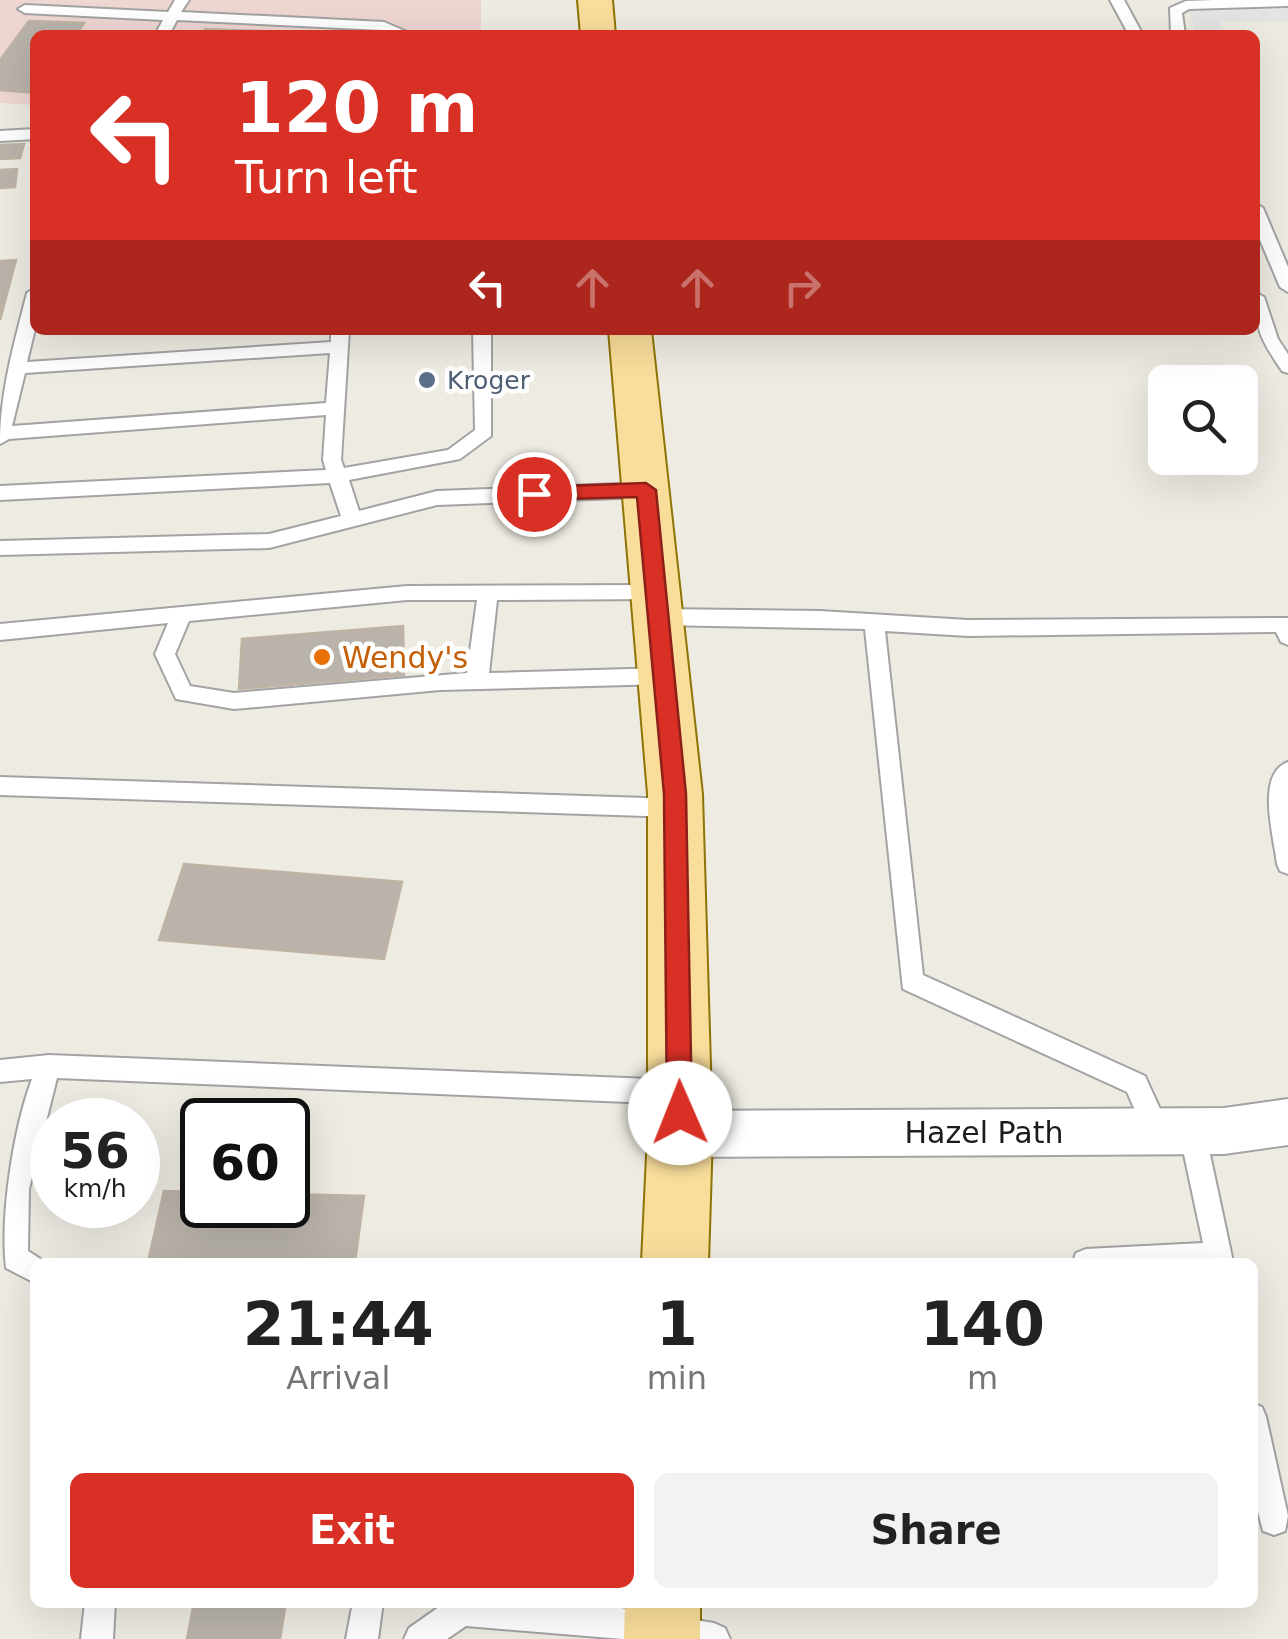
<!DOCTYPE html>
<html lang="en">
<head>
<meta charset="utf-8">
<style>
	body { margin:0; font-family:"DejaVu Sans",sans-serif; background:#f2f2f2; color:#222; height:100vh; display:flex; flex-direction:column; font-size:38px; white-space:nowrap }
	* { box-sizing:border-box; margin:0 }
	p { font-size:32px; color:#767676 }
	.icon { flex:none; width:55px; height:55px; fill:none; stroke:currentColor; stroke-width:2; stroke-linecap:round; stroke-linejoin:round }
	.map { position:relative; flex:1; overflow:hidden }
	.panel { position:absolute; left:30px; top:1258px; width:1228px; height:350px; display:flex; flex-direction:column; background:#fff; border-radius:15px; box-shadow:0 10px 40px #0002 }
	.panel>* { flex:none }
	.banner { position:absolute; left:30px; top:30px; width:1230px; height:305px; border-radius:15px; box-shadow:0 10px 40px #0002; background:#d93025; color:#fff; overflow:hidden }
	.buttons { position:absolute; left:1148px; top:365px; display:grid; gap:20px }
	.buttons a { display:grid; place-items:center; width:110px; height:110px; border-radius:15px; background:#fff; box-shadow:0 10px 40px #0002; font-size:50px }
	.speed { position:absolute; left:30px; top:1098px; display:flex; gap:20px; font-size:50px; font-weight:700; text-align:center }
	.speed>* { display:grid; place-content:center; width:130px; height:130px; border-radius:50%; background:#fff; box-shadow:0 10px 40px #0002; line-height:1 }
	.speed small { font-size:25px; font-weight:400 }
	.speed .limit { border:5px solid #111; border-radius:15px; background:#fff; color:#111 }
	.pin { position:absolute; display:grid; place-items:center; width:85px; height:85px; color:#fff; margin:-42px; border:5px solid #fff; border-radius:50%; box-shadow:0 2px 10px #0007 }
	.me { position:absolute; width:110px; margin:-55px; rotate:359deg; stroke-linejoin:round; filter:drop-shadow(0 0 8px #0008) }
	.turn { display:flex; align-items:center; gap:35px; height:210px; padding:0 40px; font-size:45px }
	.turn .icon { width:130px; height:130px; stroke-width:2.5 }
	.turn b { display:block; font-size:70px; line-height:85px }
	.lanes { display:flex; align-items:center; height:95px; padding:0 40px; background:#0003; justify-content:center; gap:50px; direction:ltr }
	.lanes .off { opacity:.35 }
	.eta { display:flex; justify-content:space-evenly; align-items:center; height:170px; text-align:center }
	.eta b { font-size:60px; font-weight:800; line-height:70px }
	.action { display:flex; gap:20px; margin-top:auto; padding:20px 40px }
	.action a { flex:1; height:115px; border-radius:15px; background:#d93025; color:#fff; font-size:40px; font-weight:800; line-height:115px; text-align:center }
	.action a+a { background:#f2f2f2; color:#222 }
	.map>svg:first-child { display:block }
	.commercial { fill:#eed6d1 }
	.parking { fill:#e4e4e4 }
	.building { fill:#b9b3ab; stroke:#beb3a5; stroke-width:2.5 }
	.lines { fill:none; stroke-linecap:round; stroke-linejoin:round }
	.service-casing { stroke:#a3a3a3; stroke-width:4 }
	.minor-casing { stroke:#a3a3a3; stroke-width:4 }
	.primary-casing { stroke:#8f7305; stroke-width:4 }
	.service { fill:#fff; fill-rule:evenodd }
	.minor { fill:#fff; fill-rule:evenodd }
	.primary { fill:#f8dd9b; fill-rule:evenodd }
	.route { fill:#d93025; stroke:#8d1f18; stroke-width:2.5 }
	.service-dot { fill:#5c6f8a; stroke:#fff; stroke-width:4 }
	.food-dot { fill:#e8710a; stroke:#fff; stroke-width:4 }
	.labels { text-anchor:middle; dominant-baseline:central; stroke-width:9; stroke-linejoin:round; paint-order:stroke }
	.far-service-label { font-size:25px; fill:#4e5e75; stroke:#fff; text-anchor:start }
	.food-label { font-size:30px; fill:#c56008; stroke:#fff; text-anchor:start }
	.street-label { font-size:30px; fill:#1c1c1c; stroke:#fff }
</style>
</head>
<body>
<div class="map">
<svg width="1288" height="1639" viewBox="0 0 1288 1639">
	<rect width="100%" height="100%" fill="#edebe2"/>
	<polygon class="commercial" points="0,0 481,0 481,35 35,35 35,105 0,103"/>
	<polygon class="parking" points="1288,9 1288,22 1219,22 1224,35 1198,35 1188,11"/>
	<g class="building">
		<polygon points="29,21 84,23 76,35 35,35 35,93 0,90 0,60"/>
		<polygon points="205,29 362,35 202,35"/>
		<polygon points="24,144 20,158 0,159 0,145"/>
		<polygon points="17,169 15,187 0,188 0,170"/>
		<polygon points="16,260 0,320 0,261"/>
		<polygon points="403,626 404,675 239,689 242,639"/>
		<polygon points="184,864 402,882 384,959 159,940"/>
		<polygon points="164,1191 202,1192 202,1205 288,1205 288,1194 364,1196 355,1262 148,1262"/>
		<polygon points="194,1602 286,1602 280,1639 187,1639"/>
	</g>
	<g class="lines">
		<defs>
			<g id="service">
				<polygon points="175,0 189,0 181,12 384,22 414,35 394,35 382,30 177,20 169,35 155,35 163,20 25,13 18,9 25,5 168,12"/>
				<polygon points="1110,0 1124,0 1143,35 1129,35"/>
				<polygon points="1214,0 1288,0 1288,6 1189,9 1182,13 1185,35 1171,35 1170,8 1186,1"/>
				<polygon points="35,129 35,139 0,141 0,131"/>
				<polygon points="1255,203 1263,208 1288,267 1288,292 1280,287 1255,228"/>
				<path d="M 35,288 L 35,329 L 27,362 L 331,342 L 331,330 L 349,330 L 341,460 L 344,468 L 448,450 L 475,430 L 473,330 L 491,330 L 491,436 L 460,459 L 349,480 L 359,511 L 437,491 L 646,483 L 656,490 L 646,497 L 437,505 L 269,548 L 0,555 L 0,541 L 269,534 L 341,516 L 330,483 L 0,500 L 0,486 L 326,470 L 323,460 L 326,415 L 9,439 L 0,444 C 0,391 14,344 27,293 ZM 330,353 L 326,403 L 12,426 L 25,373 Z"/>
				<path d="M 1255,292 L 1264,297 L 1278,339 L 1288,354 L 1288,373 L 1282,371 C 1261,340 1255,329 1255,292 Z"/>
				<path d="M 656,585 L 666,592 L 656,599 L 497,600 L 489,673 L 665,668 L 675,676 L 665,684 L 440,690 L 234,709 L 176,699 L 155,654 L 168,623 L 0,640 L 0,624 L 407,586 ZM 407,600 L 477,600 L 467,673 L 234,693 L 190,686 L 175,654 L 189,621 Z"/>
				<polygon points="659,609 820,611 968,620 1288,618 1288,645 1281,642 1276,632 968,636 885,631 923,975 1145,1076 1170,1131 1166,1140 1157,1143 1148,1140 1127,1092 903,989 865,629 659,625 649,617"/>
				<path d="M 1288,762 L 1288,874 L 1280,871 L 1277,864 C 1274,837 1255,774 1288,762 Z"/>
				<polygon points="0,777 676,799 684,802 687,808 684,814 676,817 0,795"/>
				<path d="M 49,1055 L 676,1080 L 685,1084 L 689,1092 L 685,1100 L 676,1104 L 57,1078 L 29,1189 L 28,1251 L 45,1262 L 35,1262 L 35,1283 L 6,1268 C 0,1217 13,1130 32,1079 L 0,1082 L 0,1060 Z"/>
				<polygon points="1192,1119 1201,1122 1205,1131 1233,1262 1073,1262 1076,1253 1086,1249 1203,1243 1179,1131 1183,1122"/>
				<polygon points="1252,1403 1262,1407 1266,1417 1288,1516 1285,1531 1274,1535 1263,1531 1252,1488"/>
				<polygon points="85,1602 115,1602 113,1639 81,1639"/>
				<polygon points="353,1602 383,1602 378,1639 346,1639"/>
				<polygon points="437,1602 591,1603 714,1623 725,1628 730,1639 623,1639 466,1626 447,1639 404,1639 409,1628 439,1607"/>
			</g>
			<polygon id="minor" points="1288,1099 1288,1145 1224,1154 680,1157 663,1150 656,1134 663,1118 680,1111 1224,1108"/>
			<g id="primary">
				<polygon points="578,0 612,0 615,35 581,35"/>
				<polygon points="609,330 651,330 702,794 712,1134 708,1262 642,1262 648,1134 648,794"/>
				<polygon points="625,1602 700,1602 700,1639 624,1639"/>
			</g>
		</defs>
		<use href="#service" class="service-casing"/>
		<use href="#minor" class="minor-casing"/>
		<use href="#primary" class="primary-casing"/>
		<use href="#service" class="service"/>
		<use href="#minor" class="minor"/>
		<use href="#primary" class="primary"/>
	</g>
	<polygon class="route" points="646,483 656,490 686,794 692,1113 689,1122 680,1125 670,1122 667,1113 664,794 637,497 534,500 524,494 534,487"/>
	<circle class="service-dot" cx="427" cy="380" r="10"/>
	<circle class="food-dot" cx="322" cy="657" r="10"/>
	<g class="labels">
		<g class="far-service-label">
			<text x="447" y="380">Kroger</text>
		</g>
		<g class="food-label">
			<text x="342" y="657">Wendy's</text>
		</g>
		<g class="street-label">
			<text x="984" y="1132">Hazel Path</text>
		</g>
	</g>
</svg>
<div class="buttons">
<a><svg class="icon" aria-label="search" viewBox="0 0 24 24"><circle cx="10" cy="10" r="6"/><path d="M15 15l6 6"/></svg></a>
</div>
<div class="speed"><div>56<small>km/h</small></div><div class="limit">60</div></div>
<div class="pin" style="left:534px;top:494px;background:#d93025"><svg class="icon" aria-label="arrive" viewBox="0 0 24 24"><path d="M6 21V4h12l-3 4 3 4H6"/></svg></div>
<svg class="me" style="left:680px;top:1113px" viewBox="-20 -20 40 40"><circle r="19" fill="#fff"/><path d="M0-13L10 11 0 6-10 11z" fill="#d93025"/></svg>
<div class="banner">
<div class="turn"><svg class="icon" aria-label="left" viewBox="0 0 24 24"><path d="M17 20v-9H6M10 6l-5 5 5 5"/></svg><div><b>120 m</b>Turn left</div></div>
<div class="lanes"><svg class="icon" aria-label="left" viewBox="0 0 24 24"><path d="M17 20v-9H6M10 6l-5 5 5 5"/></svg><svg class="icon off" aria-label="ahead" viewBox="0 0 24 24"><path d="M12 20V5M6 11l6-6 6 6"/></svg><svg class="icon off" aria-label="ahead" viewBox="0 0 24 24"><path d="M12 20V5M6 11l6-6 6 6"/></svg><svg class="icon off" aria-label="right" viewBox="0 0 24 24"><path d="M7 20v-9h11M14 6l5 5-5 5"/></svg></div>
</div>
<section class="panel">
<div class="eta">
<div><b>21:44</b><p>Arrival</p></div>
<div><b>1</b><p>min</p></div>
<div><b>140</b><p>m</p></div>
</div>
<div class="action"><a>Exit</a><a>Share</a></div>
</section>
</div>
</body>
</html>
